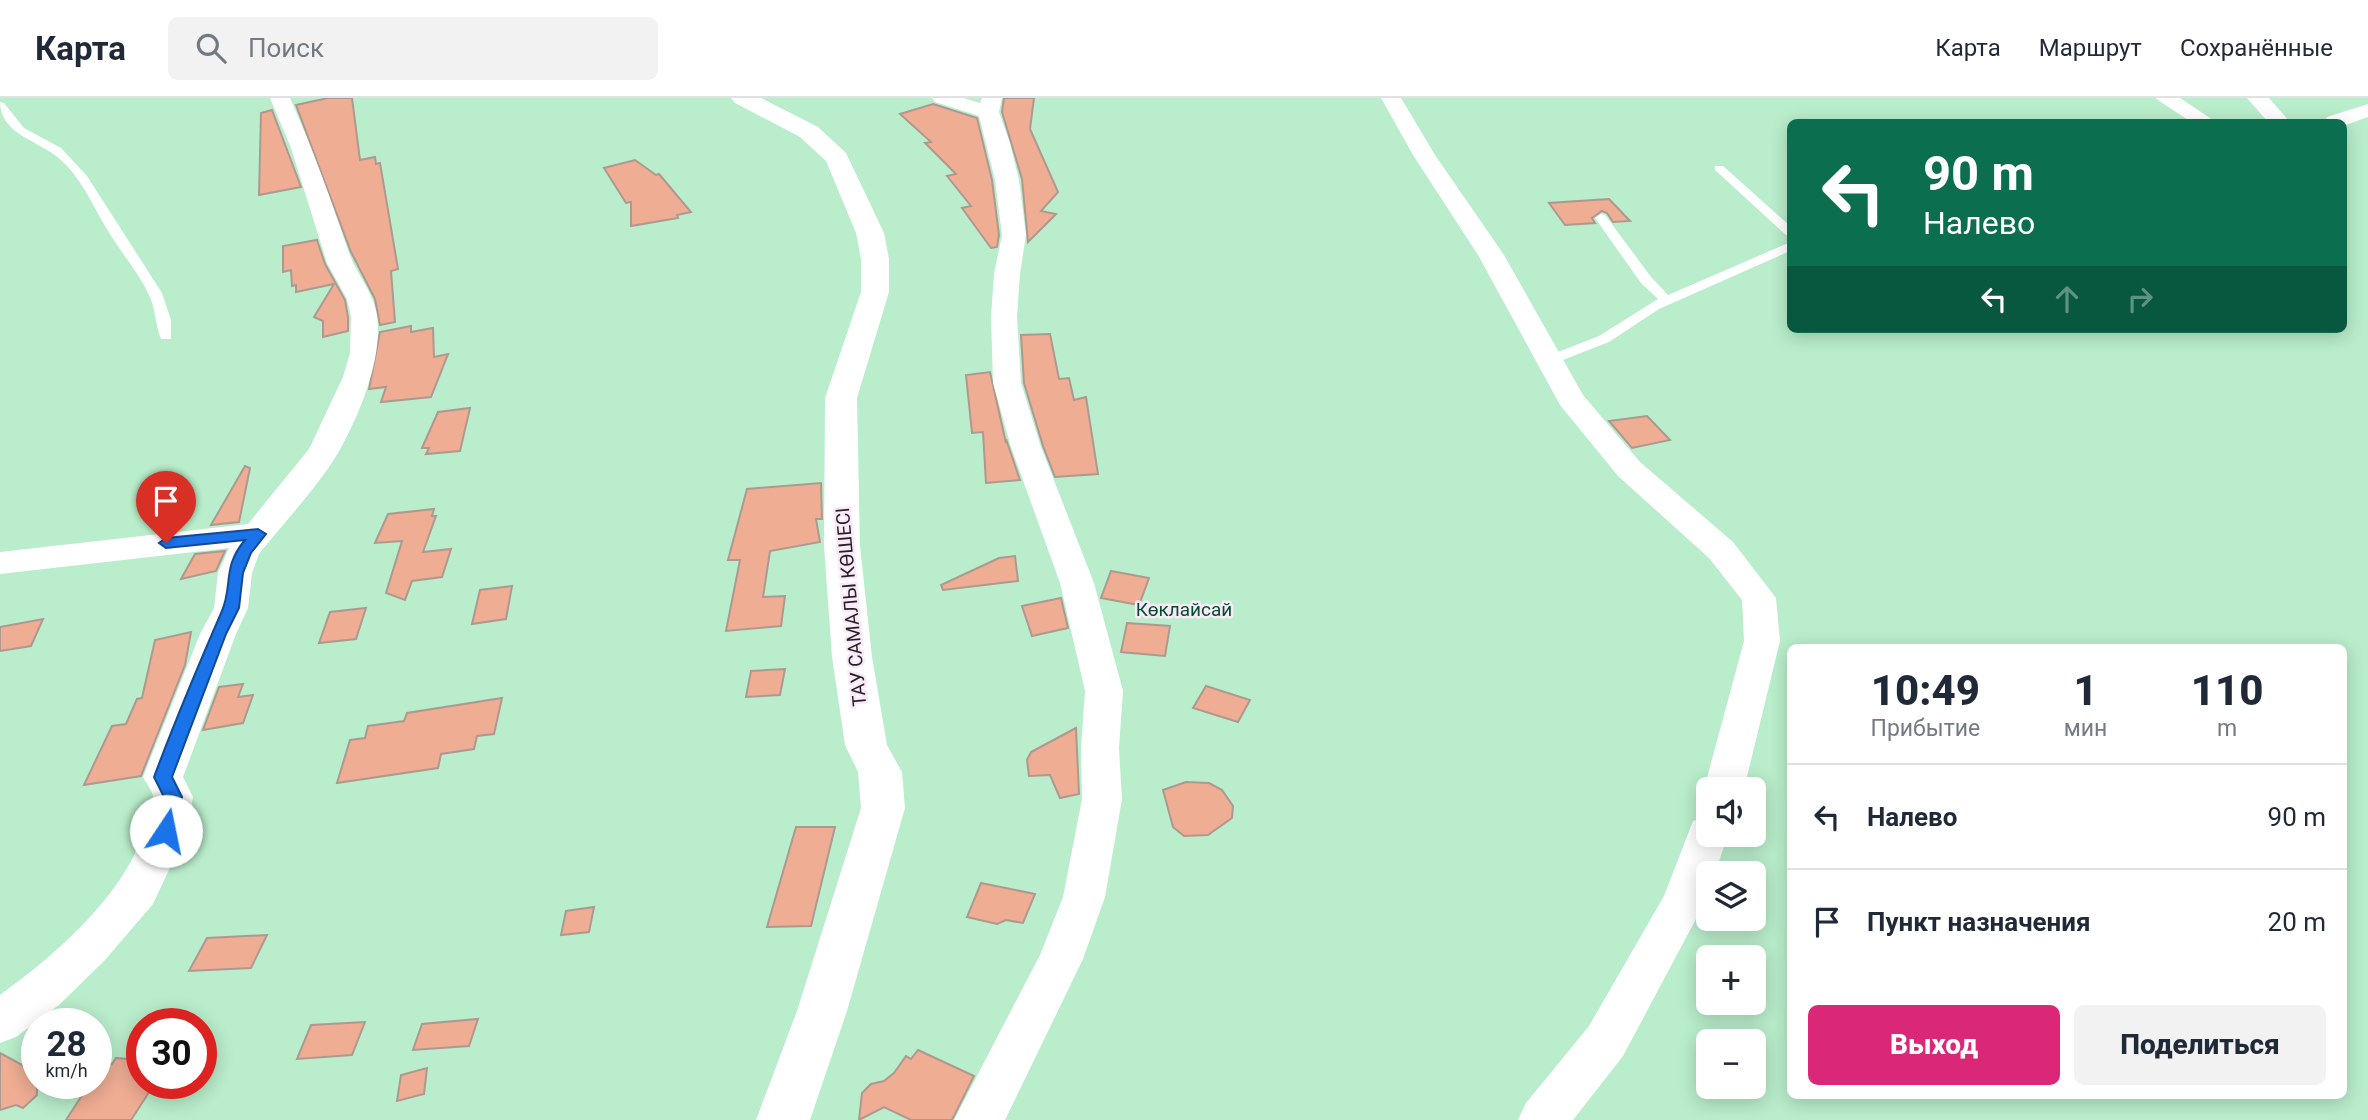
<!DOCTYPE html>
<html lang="ru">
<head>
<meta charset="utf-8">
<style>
	body { margin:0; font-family:Roboto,sans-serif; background:#f2f2f3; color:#1f2937; height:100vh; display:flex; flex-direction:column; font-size:26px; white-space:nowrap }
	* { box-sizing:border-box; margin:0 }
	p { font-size:23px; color:#747a83 }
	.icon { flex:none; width:38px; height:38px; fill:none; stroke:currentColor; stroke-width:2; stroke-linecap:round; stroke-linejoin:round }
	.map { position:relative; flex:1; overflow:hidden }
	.details { position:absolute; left:1787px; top:546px; width:560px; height:455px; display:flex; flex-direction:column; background:#fff; border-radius:10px; box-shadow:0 4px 18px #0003 }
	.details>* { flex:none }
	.guide { position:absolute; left:1787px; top:21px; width:560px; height:214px; border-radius:10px; box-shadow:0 4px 18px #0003; background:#0b6e4f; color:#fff; overflow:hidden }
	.controls { position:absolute; left:1696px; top:679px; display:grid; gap:14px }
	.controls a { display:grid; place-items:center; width:70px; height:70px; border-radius:10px; background:#fff; box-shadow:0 4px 18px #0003; font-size:35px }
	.speed { position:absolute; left:21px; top:910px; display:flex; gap:14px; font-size:35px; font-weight:700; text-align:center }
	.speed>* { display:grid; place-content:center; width:91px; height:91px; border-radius:50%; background:#fff; box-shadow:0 4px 18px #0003; line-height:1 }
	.speed small { font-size:18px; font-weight:400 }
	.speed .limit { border:10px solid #d22; background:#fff; color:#111 }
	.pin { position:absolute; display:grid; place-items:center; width:60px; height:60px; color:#fff; margin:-72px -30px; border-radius:50% 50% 50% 0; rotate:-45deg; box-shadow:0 0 7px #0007 }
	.pin .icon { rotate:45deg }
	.me { position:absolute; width:77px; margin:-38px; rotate:11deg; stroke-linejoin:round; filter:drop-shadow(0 0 5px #0008) }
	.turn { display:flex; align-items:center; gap:24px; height:147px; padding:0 21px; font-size:32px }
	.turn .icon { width:91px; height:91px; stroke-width:2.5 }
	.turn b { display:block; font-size:49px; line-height:60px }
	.lanes { display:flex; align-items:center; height:66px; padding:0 21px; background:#0003; justify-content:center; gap:35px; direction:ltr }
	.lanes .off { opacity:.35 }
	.eta { display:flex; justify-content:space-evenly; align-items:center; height:119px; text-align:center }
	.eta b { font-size:42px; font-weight:800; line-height:49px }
	.primary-button { display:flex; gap:14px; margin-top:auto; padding:14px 21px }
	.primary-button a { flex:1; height:80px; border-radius:10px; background:#db2777; color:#fff; font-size:28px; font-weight:800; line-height:80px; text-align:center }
	.primary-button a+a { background:#f2f2f3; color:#1f2937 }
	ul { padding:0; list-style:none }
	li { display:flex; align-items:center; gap:21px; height:105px; padding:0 21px; border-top:2px solid #e0e1e3 }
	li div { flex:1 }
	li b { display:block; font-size:26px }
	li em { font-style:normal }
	header { display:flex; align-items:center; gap:42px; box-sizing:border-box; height:98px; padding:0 35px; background:#fff; border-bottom:2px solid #e0e1e3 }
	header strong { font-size:33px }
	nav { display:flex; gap:38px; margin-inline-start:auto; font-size:24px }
	.search { width:490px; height:63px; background:#f2f2f3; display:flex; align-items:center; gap:18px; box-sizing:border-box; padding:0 24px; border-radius:10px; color:#747a83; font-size:26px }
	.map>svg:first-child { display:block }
	.green { fill:#b9edcb; fill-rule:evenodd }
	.building { fill:#efad93; stroke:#ae9991; stroke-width:2 }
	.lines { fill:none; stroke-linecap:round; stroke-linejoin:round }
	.lane { fill:#fff; fill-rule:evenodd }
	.street { fill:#fff; fill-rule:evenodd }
	.secondary { fill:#fff; fill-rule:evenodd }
	.route { fill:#1a73e8; stroke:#114b97; stroke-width:2 }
	.labels { text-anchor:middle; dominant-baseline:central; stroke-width:5; stroke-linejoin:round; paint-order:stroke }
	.street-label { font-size:19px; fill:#251f25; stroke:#fae9f9 }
	.park-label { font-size:19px; fill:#00502b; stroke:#fae9f9 }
</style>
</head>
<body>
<header>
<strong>Карта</strong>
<div class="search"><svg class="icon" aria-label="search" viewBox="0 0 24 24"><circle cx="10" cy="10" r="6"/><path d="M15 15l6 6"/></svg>Поиск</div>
<nav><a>Карта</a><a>Маршрут</a><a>Сохранённые</a></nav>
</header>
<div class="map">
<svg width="2368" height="1022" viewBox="0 0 2368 1022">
	<rect width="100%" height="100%" fill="#fae9f9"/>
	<path class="green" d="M 0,0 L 2368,0 L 2368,1022 L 0,1022 ZM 1790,24 L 2343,24 L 2343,231 L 1790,231 ZM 1790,550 L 2343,550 L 2343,998 L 1790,998 ZM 1708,691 L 1754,691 L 1754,737 L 1708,737 ZM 1708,775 L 1754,775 L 1754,821 L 1708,821 ZM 1708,859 L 1754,859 L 1754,905 L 1708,905 ZM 37,926 L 96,926 L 96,985 L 37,985 ZM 142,926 L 201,926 L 201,985 L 142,985 ZM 1708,943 L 1754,943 L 1754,989 L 1708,989 Z"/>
	<g class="building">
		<polygon points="328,0 352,0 360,62 375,59 376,66 380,65 398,171 391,173 395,224 380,227 375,201 351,154 296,7"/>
		<polygon points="1004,0 1034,0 1030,31 1058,94 1041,113 1056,116 1028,144 1022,81 1002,14"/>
		<polygon points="933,6 977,20 992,82 999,137 997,149 991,150 962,110 971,108 947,78 956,76 925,45 931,44 900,16"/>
		<polygon points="272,12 301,89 259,97 261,15"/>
		<polygon points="635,62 656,77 659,76 691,114 677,117 678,120 631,128 631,104 626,105 604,70"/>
		<polygon points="1609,101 1630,123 1613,124 1607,115 1602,113 1592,120 1595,125 1565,127 1549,105"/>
		<polygon points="317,142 325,166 345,202 348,219 348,233 323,239 323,223 314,219 334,186 296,194 296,187 292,188 291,172 283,174 283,148"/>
		<polygon points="411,228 411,234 433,230 434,259 448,256 431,299 381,304 386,289 369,291 380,234"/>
		<polygon points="1050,236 1059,281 1069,280 1074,302 1086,299 1098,376 1055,379 1043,348 1024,285 1021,237"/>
		<polygon points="990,274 1006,345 1006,341 1020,382 986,385 983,334 972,335 966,277"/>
		<polygon points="470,310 460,353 426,356 429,350 422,350 438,314"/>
		<polygon points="1647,318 1670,342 1632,350 1609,323"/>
		<polygon points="245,368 250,370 239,424 211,427"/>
		<polygon points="821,385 822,421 816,421 820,444 770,453 763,499 785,498 781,528 726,533 740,462 728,462 747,391"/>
		<polygon points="434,411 432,418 436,418 423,454 451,451 442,479 412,483 405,502 386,495 402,443 375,445 388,416"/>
		<polygon points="225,453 216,473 181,481 195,456"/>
		<polygon points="1015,458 1018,483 943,492 941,487 999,460"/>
		<polygon points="1111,473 1149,480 1139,507 1101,500"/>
		<polygon points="512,488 506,521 472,526 480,492"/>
		<polygon points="1061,500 1068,530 1032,538 1022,508"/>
		<polygon points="366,510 356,541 319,545 330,514"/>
		<polygon points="43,521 31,548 0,553 0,529"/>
		<polygon points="1127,525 1170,528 1165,558 1121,554"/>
		<polygon points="191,534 185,567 141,678 84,687 112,628 126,626 137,601 142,600 155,542"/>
		<polygon points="785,571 780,597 746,599 751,573"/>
		<polygon points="243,586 238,599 253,597 243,625 203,632 219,589"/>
		<polygon points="1206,588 1250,602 1238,624 1193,610"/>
		<polygon points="502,600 494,636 477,638 474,651 441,656 438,670 337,685 350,642 365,640 368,628 404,623 407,615"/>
		<polygon points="1076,630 1079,696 1060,700 1050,677 1029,678 1027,662 1031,654"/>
		<polygon points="1186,684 1209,685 1222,692 1233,708 1232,720 1208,737 1184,738 1173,729 1163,692"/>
		<polygon points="796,729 835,729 811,828 767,829"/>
		<polygon points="981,785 1035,796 1023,825 1006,822 997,826 967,819"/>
		<polygon points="594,809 589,834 561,837 566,813"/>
		<polygon points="267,837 251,870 189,873 207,840"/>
		<polygon points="478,921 469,948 413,952 422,926"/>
		<polygon points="365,924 352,957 297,961 311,927"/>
		<polygon points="918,952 974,978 952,1022 911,1022 884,1009 859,1022 862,995 871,986 884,983 894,975 906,958 911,961"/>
		<polygon points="0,955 37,975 37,997 23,1010 16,1007 0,1012"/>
		<polygon points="116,960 142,962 142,985 155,985 131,1022 66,1022 90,985 96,985 96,976 103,965 112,966"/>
		<polygon points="427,970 424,996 397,1003 401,977"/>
	</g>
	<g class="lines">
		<g class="lane">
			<path d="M 0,4 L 4,5 L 24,30 L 61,50 L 87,78 L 162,195 L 171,222 L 171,241 L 161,241 C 155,227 156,210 148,195 C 138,174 122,156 110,136 C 94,111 84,84 63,64 C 43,43 0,38 0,4 Z"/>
			<polygon points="1715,68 1723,68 1790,128 1790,138 1786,137 1715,72"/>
			<polygon points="1601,116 1605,117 1651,179 1668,197 1786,146 1790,145 1790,153 1659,211 1609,244 1555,265 1545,265 1545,259 1599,238 1658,201 1641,185 1595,120"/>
		</g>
		<g class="street">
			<path d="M 270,0 L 290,0 C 313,51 331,102 349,155 C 357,177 374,195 377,218 C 383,261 359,318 338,355 C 319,387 283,426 259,456 L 252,475 L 248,510 L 236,536 L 183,679 L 193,699 L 187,733 L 153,806 L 105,862 L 59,907 L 16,939 L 0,945 L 0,897 C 57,856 133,790 148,719 C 150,713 154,704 153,698 C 152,692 146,685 143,679 L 200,536 L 214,510 L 218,475 L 229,450 L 0,476 L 0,454 L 248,426 L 309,351 L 343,279 L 350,255 L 351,219 L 347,201 L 327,165 L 291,50 Z"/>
			<polygon points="932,0 964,0 980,5 982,0 1002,0 999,14 1010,45 1019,82 1026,137 1020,176 1017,219 1021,285 1041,349 1094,485 1123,593 1119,650 1122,701 1105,799 1083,861 1005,1022 954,1022 1040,857 1063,799 1082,701 1081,650 1085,593 1060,485 1011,349 993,285 991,219 994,176 1002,137 995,82 979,18 935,4"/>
			<polygon points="1381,0 1401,0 1435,57 1504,157 1583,297 1640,364 1733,444 1776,500 1780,543 1744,691 1708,691 1708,699 1704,691 1744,543 1742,502 1709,460 1618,378 1560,307 1478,157 1413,57"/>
			<polygon points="2155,0 2180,0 2216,24 2191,24"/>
			<polygon points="2247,0 2269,0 2290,24 2268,24"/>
			<polygon points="2368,6 2368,19 2343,28 2343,24 2324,24 2327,19"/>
			<polygon points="1708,718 1708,737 1728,737 1715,775 1708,775 1708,794 1705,804 1623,958 1573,1022 1518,1022 1526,1005 1589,928 1664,798 1693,723"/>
		</g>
		<polygon class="secondary" points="731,0 761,0 818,29 846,55 884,135 889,161 889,194 857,300 860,448 872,559 887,647 902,674 905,710 847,913 810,1022 756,1022 797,913 861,710 858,674 845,647 832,559 824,448 825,300 861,194 861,161 856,135 826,63 800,39 735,5"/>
	</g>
	<path class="route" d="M 258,431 L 266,436 L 251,455 L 243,475 L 239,510 L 226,536 L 172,679 L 182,699 L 173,739 L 166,741 L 159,739 L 157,733 L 164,699 L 154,679 C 175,623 198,568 222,513 C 233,487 222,469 245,442 L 166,450 L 159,445 L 166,440 Z"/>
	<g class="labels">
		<g class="street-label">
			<text transform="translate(851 509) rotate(-95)">ТАУ САМАЛЫ КӨШЕСІ</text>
		</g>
		<g class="park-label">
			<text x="1184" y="511">Көклайсай</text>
		</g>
	</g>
</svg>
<div class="controls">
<a><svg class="icon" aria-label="sound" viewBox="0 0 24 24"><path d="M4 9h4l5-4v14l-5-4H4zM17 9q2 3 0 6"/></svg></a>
<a><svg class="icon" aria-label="layers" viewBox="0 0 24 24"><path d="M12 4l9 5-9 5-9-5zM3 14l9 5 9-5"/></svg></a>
<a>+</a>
<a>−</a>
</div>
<div class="speed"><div>28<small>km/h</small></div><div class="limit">30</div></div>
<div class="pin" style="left:166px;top:445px;background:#d93025"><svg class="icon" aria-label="arrive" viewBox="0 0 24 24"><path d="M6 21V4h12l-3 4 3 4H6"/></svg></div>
<svg class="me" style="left:166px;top:733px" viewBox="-20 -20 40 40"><circle r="19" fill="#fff"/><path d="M0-13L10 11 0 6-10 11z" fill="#1a73e8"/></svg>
<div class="guide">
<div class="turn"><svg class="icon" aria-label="left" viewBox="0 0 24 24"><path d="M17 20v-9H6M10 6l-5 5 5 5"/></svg><div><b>90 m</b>Налево</div></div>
<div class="lanes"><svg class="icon" aria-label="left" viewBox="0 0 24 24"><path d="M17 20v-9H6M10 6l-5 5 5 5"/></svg><svg class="icon off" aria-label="ahead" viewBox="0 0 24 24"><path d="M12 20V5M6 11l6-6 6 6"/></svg><svg class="icon off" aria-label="right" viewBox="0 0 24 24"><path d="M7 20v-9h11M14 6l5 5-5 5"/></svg></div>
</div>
<section class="details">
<div class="eta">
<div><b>10:49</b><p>Прибытие</p></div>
<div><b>1</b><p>мин</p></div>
<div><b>110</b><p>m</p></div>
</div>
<ul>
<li><svg class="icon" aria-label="left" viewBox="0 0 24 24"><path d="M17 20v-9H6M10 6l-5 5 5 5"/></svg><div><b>Налево</b></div><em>90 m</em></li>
<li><svg class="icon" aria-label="arrive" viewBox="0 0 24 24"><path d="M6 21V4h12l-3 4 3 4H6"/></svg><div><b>Пункт назначения</b></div><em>20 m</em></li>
</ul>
<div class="primary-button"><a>Выход</a><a>Поделиться</a></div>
</section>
</div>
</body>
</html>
